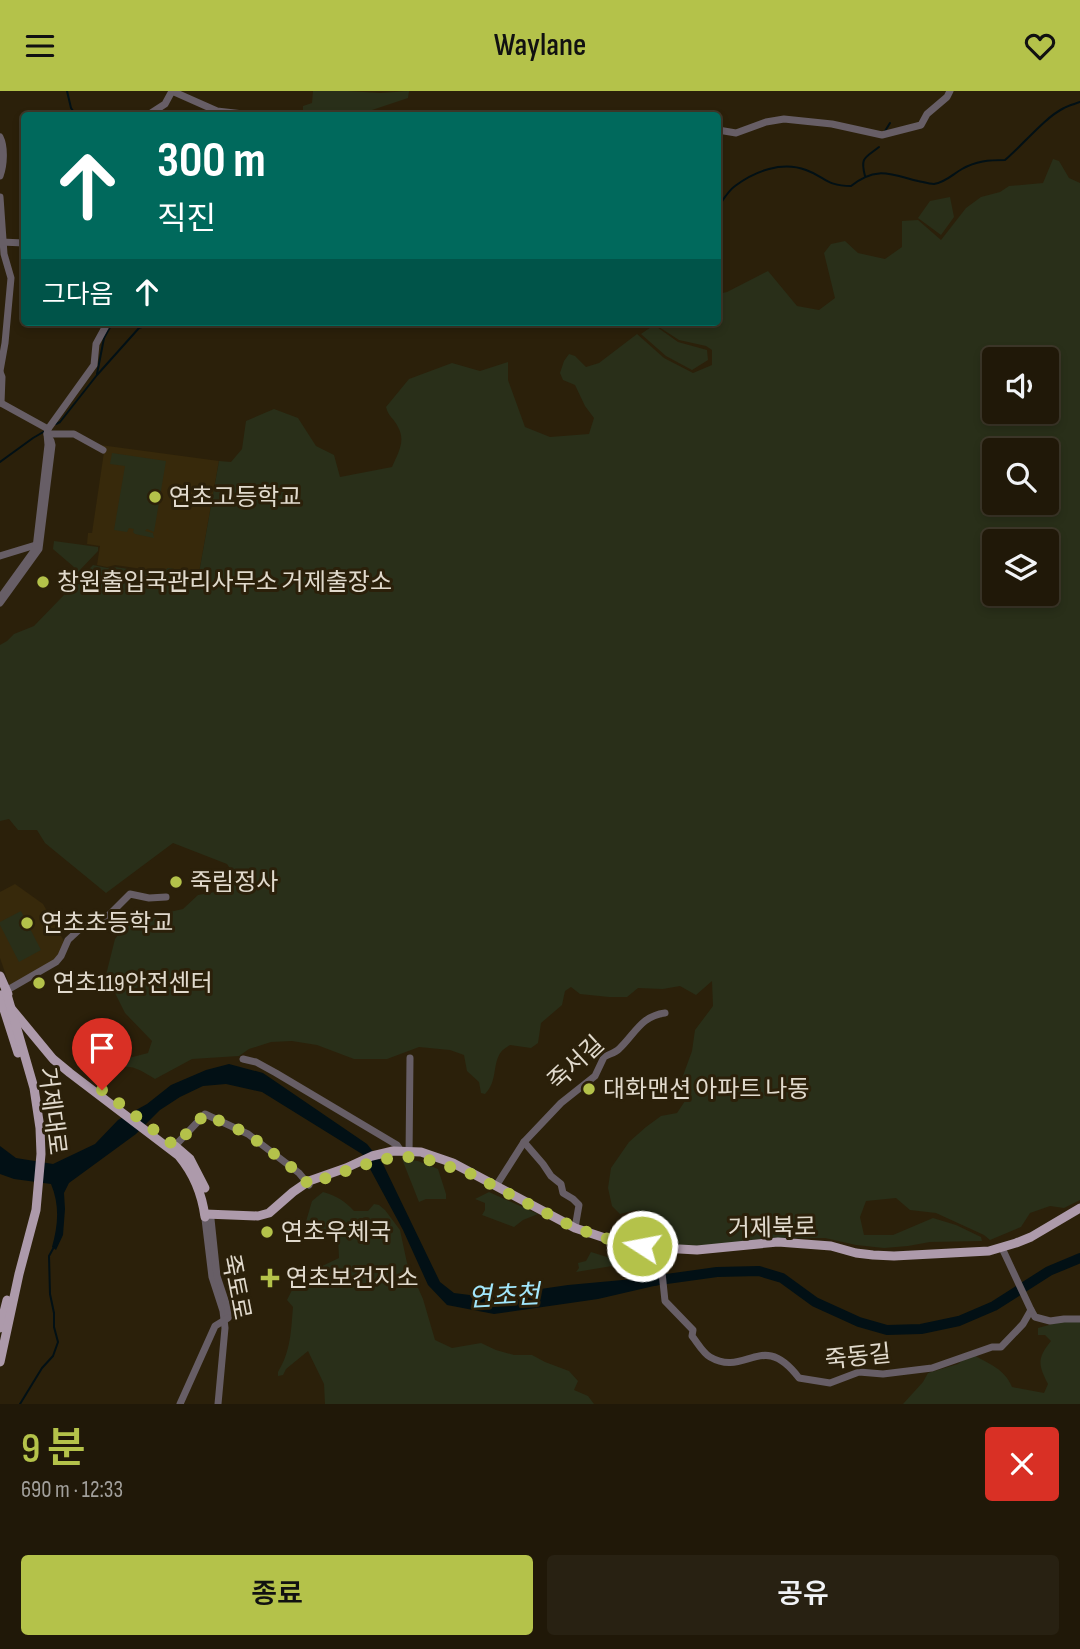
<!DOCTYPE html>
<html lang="ko">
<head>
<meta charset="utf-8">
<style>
	body { margin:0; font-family:"Sofia Sans Condensed","Noto Sans KR",sans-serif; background:#282112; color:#f1f3f6; height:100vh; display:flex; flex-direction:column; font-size:26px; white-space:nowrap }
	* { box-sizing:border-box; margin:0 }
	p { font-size:23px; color:#a2a09c }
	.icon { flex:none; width:38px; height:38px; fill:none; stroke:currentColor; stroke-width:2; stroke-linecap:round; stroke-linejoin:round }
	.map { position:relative; height:1313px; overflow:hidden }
	.side { display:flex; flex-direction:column; background:#201808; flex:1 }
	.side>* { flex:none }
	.guide { position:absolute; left:21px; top:21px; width:700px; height:214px; border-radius:7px; box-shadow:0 4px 10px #0003,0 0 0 2px #3d3729; background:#00695c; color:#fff; overflow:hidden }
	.controls { position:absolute; left:982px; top:256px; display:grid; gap:14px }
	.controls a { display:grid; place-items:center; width:77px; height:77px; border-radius:7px; background:#201808; box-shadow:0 4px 10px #0003,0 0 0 2px #3d3729; font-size:35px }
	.pin { position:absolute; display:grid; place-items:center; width:60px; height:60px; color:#fff; margin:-72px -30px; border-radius:50% 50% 50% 0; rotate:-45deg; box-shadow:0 0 7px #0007 }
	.pin .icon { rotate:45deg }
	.me { position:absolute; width:77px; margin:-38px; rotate:281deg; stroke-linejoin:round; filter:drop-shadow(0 0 5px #0008) }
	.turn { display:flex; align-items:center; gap:24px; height:147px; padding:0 21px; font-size:32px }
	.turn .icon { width:91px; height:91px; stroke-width:2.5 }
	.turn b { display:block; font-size:49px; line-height:60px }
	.then { display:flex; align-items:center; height:66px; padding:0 21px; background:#0003; gap:14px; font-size:26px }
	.round { display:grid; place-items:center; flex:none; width:74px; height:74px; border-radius:7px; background:#282112 }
	.head { display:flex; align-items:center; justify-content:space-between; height:119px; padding:0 21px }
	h1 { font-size:42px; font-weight:600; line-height:52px; color:#b4c24a }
	.button { display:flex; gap:14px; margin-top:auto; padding:14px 21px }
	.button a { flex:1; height:80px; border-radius:7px; background:#b4c24a; color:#111; font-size:28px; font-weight:600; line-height:80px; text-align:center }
	.button a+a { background:#282112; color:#f1f3f6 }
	header { display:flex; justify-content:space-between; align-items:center; height:91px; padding:0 21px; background:#b4c24a; color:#111; font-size:32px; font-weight:600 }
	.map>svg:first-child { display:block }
	.built { fill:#37290b }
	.green { fill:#292f19; fill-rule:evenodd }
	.water { fill:#021015 }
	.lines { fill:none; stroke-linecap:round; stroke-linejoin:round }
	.stream { stroke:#021015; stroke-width:2 }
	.river { stroke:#021015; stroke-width:10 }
	.minor { stroke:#675e66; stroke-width:7 }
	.major { stroke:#ad9aab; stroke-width:9 }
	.route { stroke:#b4c24a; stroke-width:12; stroke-dasharray:0 21.6 }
	.poi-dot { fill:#b4c24a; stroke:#2b200a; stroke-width:2.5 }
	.labels { text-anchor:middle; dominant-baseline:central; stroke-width:6; stroke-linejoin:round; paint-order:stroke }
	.poi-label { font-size:24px; fill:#e1dacd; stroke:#2b200a; text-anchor:start }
	.street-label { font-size:24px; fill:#e1dacd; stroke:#2b200a }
	.water-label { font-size:26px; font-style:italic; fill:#a2e7fc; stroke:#2b200a }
</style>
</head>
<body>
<header><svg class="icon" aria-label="menu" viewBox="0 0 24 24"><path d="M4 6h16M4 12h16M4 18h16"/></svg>Waylane<svg class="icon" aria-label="heart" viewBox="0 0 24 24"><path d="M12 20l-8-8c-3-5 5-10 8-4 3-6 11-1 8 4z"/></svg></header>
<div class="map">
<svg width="1080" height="1313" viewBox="0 0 1080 1313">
	<rect width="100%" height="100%" fill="#2b200a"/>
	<g class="built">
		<polygon points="100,354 219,370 199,482 168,477 163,481 115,474 107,476 97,474 100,455 87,453 88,442 92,442 104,361"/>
		<polygon points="15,793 43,813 64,850 61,865 10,896 0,867 0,801"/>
	</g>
	<g class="green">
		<polygon points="313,0 348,0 380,2 409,0 408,7 357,24 321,24 303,20 303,15 312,12"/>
		<path d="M 1053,68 L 1059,70 L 1069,87 L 1080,92 L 1080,1109 L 1064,1117 L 1050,1115 L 1030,1122 L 1021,1136 L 990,1149 L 984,1144 L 936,1122 L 910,1119 L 896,1107 L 866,1110 L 860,1126 L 864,1144 L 893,1144 L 933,1127 L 956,1134 L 981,1146 L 982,1150 L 930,1151 L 908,1155 L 884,1157 L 856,1154 L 825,1147 L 794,1147 L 761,1153 L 665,1159 L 623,1149 L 640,1142 L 647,1127 L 636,1119 L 620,1123 L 612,1115 L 608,1097 L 611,1077 L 629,1051 L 646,1036 L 661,1025 L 677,1022 L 687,1007 L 680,993 L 692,960 L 695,939 L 713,915 L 712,890 L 696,904 L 680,895 L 663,898 L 638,897 L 627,906 L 609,906 L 580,903 L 571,896 L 565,900 L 562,914 L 541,932 L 538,952 L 531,957 L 510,954 C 507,956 503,958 501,961 C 492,973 498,990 485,1003 L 481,1002 L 479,991 L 467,980 L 464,964 L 450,959 L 419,956 L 387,968 L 354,968 L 317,954 L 292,950 L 271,951 L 249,958 L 239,965 L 192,968 L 155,988 C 133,974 125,970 102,986 L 86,973 L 75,956 L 81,942 L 92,933 L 108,937 L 117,970 L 148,962 L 152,950 L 125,922 L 106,884 L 115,848 L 129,830 L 183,818 L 198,804 L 232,798 L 235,785 L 227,773 L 173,752 L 106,802 L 45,752 L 37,739 L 18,739 L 9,728 L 0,730 L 0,554 L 7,550 L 14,543 L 34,535 L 93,474 L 107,477 L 115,476 L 212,491 L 163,481 L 168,477 L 199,482 L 219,370 L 231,371 L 242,358 L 246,330 L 274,318 L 298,327 L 316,355 L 334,364 L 340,386 L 392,376 C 398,362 406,350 398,336 C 394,327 389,327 386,316 L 409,288 L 452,272 L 480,280 L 508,271 L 508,289 L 525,336 L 550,346 L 589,343 L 594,327 L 585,315 L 575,294 L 563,289 L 560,282 L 564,270 L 569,263 L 575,265 L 586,276 L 599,272 L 637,243 L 664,267 L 693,282 L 712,274 L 712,259 L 706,255 L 679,249 L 659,236 L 660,231 L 718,231 L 718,203 L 727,201 L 768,180 L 797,215 L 819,219 L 835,207 L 824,162 L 831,153 L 845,150 L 858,162 L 885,168 L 902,156 L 902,130 L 918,129 L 941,149 L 966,117 L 981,106 L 1000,101 L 1009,95 L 1043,92 ZM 994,268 L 1046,268 L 1046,320 L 994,320 ZM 994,359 L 1046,359 L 1046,411 L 994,411 ZM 994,450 L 1046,450 L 1046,502 L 994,502 Z"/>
		<polygon points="950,106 954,126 941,144 918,127 930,110"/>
		<polygon points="654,234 678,251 707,259 708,269 692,279 666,265 641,243"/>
		<polygon points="112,362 166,370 154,441 147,438 145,440 153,442 154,447 135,443 133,441 134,438 129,437 127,441 114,439 125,375 110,373"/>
		<polygon points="54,450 98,456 98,460 77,482 73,479 74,476 53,458"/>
		<polygon points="21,820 41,859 19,871 0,834 0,831"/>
		<polygon points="402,1068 418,1070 438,1078 446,1103 446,1108 426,1108 419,1111"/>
		<path d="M 323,1101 C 337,1105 345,1110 354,1120 L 368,1120 L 374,1113 L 379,1114 L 385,1119 L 400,1139 L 407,1172 L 423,1208 L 435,1249 L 452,1257 L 481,1252 L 496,1259 L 514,1264 L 532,1264 L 545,1271 L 569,1280 L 578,1290 L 574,1299 L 588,1305 L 594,1313 L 325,1313 L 324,1293 L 308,1260 L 286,1278 L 283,1284 L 278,1285 L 278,1281 C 291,1260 291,1239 293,1216 L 287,1209 L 292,1199 L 316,1184 L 318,1177 L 339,1167 L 338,1146 C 327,1146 328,1144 319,1140 C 314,1137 309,1137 305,1134 L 312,1110 Z"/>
		<polygon points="489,1101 538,1123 523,1129 514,1136 482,1124 485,1119 485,1112 475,1108"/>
		<polygon points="591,1161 607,1166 610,1163 625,1168 626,1171 624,1173 576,1181 579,1177 578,1172 586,1170"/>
		<path d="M 1067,1229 L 1080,1230 L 1080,1313 L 903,1313 L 923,1291 L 928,1282 L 958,1273 L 968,1265 L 974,1264 C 990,1274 1004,1277 1012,1296 L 1044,1302 L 1048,1293 C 1038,1274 1037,1267 1051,1250 L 1045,1244 L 1038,1244 L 1038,1237 Z"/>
	</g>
	<path class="water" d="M 229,973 L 263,982 L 367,1053 L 383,1073 L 440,1191 L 454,1202 L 486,1206 L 568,1194 L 666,1185 L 667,1192 L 598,1208 L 494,1223 L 447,1214 L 428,1194 L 403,1139 L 362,1063 L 262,1001 L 226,993 L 203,995 L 180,1006 L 160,1019 L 136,1043 L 69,1092 L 64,1102 L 65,1118 L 63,1144 L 56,1159 L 52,1156 C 58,1134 60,1115 51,1093 L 14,1088 L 0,1083 L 0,1055 L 16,1067 L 53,1073 L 95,1053 L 118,1029 L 147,1013 L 171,994 L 206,979 Z"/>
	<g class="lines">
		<g class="stream">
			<polyline points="67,0 71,17 76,24"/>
			<polyline points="885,40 890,32"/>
			<path d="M 865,85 C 860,66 865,67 879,56"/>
			<path d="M 718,116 C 723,109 728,100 735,95 C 755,80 782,70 806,79 C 826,86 826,95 851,95 C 876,75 890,83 918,90 C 923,91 929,93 934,93 C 946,91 953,83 962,78 C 976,70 989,69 1005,69 C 1023,54 1044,27 1064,17 C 1069,14 1075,13 1080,11"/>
			<polyline points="97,283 104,247 113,231"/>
			<polyline points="56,333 60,331 97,284 139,237 156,231"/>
			<polyline points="0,371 33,347 45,340"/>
			<polyline points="20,1313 42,1277 53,1265 58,1251 54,1236 54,1222 50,1203 49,1165 54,1156"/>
		</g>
		<polyline class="river" points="652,1190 717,1181 759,1180 782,1187 815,1211 859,1231 887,1239 921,1238 959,1230 994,1215 1049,1180 1080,1167"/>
		<g class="minor">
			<polyline points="148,24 165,13 172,0 217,20 252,24"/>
			<polyline points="718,39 736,42 766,31 784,28 832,33 882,44 921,34 927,23 947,6 950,0"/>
			<path d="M 0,46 C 5,56 4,74 0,85"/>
			<polyline points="0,106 4,163 11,187 5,252 0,280"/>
			<polyline points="1,151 24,152"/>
			<polyline points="0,281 2,286 1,312 0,312"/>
			<polyline points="1,312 48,338"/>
			<polyline points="103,359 74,343 47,343 48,338 94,274 96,253 108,231"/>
			<polyline points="0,465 39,453"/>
			<polyline points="0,507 36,457 48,354 47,343 51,350 52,354 39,458 0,512"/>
			<polyline points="4,901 56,871 61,865 68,849 82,836 109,824 130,803 149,807 166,806"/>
			<polyline points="243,968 256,971 276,982 397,1054 401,1060"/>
			<polyline points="524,1051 543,1073 551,1085 561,1093 563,1102 573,1108 579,1114 575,1137"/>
			<polyline points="172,1058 205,1023 248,1043 299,1082 309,1094"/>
			<polyline points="409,1066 410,967"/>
			<path d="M 496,1095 L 524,1051 L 561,1012 L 595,985 L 604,966 C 609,963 615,962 619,958 C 635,943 641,925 665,922"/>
			<polyline points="205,1128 212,1186 223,1220 225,1237 218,1313"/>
			<polyline points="211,1128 217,1185 228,1218 228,1225"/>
			<path d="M 662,1157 L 661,1172 L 665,1210 L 693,1239 L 692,1245 C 697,1251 703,1262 710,1266 C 746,1287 762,1238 799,1287 L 830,1292 L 859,1281 L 883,1283 L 932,1277 L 992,1256 L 1001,1256 L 1023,1233 L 1031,1219 L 1035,1226 L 1050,1230 L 1064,1228 L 1080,1228"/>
			<polyline points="1002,1157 1031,1219"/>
			<polyline points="180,1313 215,1235 228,1227"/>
		</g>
		<g class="major">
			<polyline points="0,885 8,903"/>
			<path d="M 0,904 L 53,968 L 70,982 L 179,1065 C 194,1083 202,1103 205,1126"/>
			<polyline points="0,906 18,962"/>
			<polyline points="175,1055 190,1068 205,1097"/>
			<polyline points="205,1123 258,1125 269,1122 293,1101 309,1090 346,1077 372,1065 393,1060 421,1061 453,1072 575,1137 623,1153 662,1157 697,1159 778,1151 831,1155 856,1162 873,1164 894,1165 989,1160 1016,1152 1031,1146 1080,1117"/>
			<polyline points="0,1237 7,1209"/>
			<polyline points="0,1271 19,1183 36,1119 41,1063 40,1037 34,997 6,900"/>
		</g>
	</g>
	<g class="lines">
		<polyline class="route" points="102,999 175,1055 205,1023 248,1043 299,1082 309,1094 333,1084 376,1070 396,1066 419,1066 469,1082 575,1137 623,1153 642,1155"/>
	</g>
	<g class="poi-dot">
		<circle cx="155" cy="406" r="7"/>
		<circle cx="43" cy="491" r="7"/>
		<circle cx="176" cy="791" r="7"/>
		<circle cx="27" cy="832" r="7"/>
		<circle cx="39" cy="892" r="7"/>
		<circle cx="589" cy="998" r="7"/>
		<circle cx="267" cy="1141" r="7"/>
		<path d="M266.5 1176.5h7v7h7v7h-7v7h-7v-7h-7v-7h7z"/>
	</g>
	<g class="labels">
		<g class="poi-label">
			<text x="169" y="406">연초고등학교</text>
			<text x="57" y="491">창원출입국관리사무소 거제출장소</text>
			<text x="190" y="791">죽림정사</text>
			<text x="41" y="832">연초초등학교</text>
			<text x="53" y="892">연초119안전센터</text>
			<text x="603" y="998">대화맨션 아파트 나동</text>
			<text x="281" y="1141">연초우체국</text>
			<text x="286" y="1187">연초보건지소</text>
		</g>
		<g class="street-label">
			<text transform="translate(576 972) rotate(-43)">죽서길</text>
			<text transform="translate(52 1020) rotate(83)">거제대로</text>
			<text transform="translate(772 1137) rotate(-1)">거제북로</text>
			<text transform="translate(236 1196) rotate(79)">죽토로</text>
			<text transform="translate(858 1266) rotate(-6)">죽동길</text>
		</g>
		<g class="water-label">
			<text transform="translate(504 1206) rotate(-3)">연초천</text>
		</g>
	</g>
</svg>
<div class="controls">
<a><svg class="icon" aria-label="sound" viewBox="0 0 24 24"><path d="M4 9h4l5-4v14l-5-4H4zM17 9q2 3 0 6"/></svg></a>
<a><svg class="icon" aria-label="search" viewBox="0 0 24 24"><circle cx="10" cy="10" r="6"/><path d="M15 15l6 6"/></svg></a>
<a><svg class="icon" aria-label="layers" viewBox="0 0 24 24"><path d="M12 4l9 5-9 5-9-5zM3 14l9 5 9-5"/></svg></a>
</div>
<div class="pin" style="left:102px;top:999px;background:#d93025"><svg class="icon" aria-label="arrive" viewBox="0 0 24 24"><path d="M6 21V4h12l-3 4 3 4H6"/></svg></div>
<svg class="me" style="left:642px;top:1155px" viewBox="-20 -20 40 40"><circle r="17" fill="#b4c24a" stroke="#fff" stroke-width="3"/><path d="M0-11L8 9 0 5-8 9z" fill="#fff"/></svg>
<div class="guide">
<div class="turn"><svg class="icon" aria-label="ahead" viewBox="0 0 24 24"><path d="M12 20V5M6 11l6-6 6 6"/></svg><div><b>300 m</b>직진</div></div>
<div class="then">그다음<svg class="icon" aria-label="ahead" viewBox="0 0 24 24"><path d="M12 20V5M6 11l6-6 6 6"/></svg></div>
</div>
</div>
<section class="side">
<div class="head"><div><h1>9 분</h1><p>690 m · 12:33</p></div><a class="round" style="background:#d93025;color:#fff"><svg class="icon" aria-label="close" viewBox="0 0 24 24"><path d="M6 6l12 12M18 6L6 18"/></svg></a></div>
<div class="button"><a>종료</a><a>공유</a></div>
</section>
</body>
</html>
